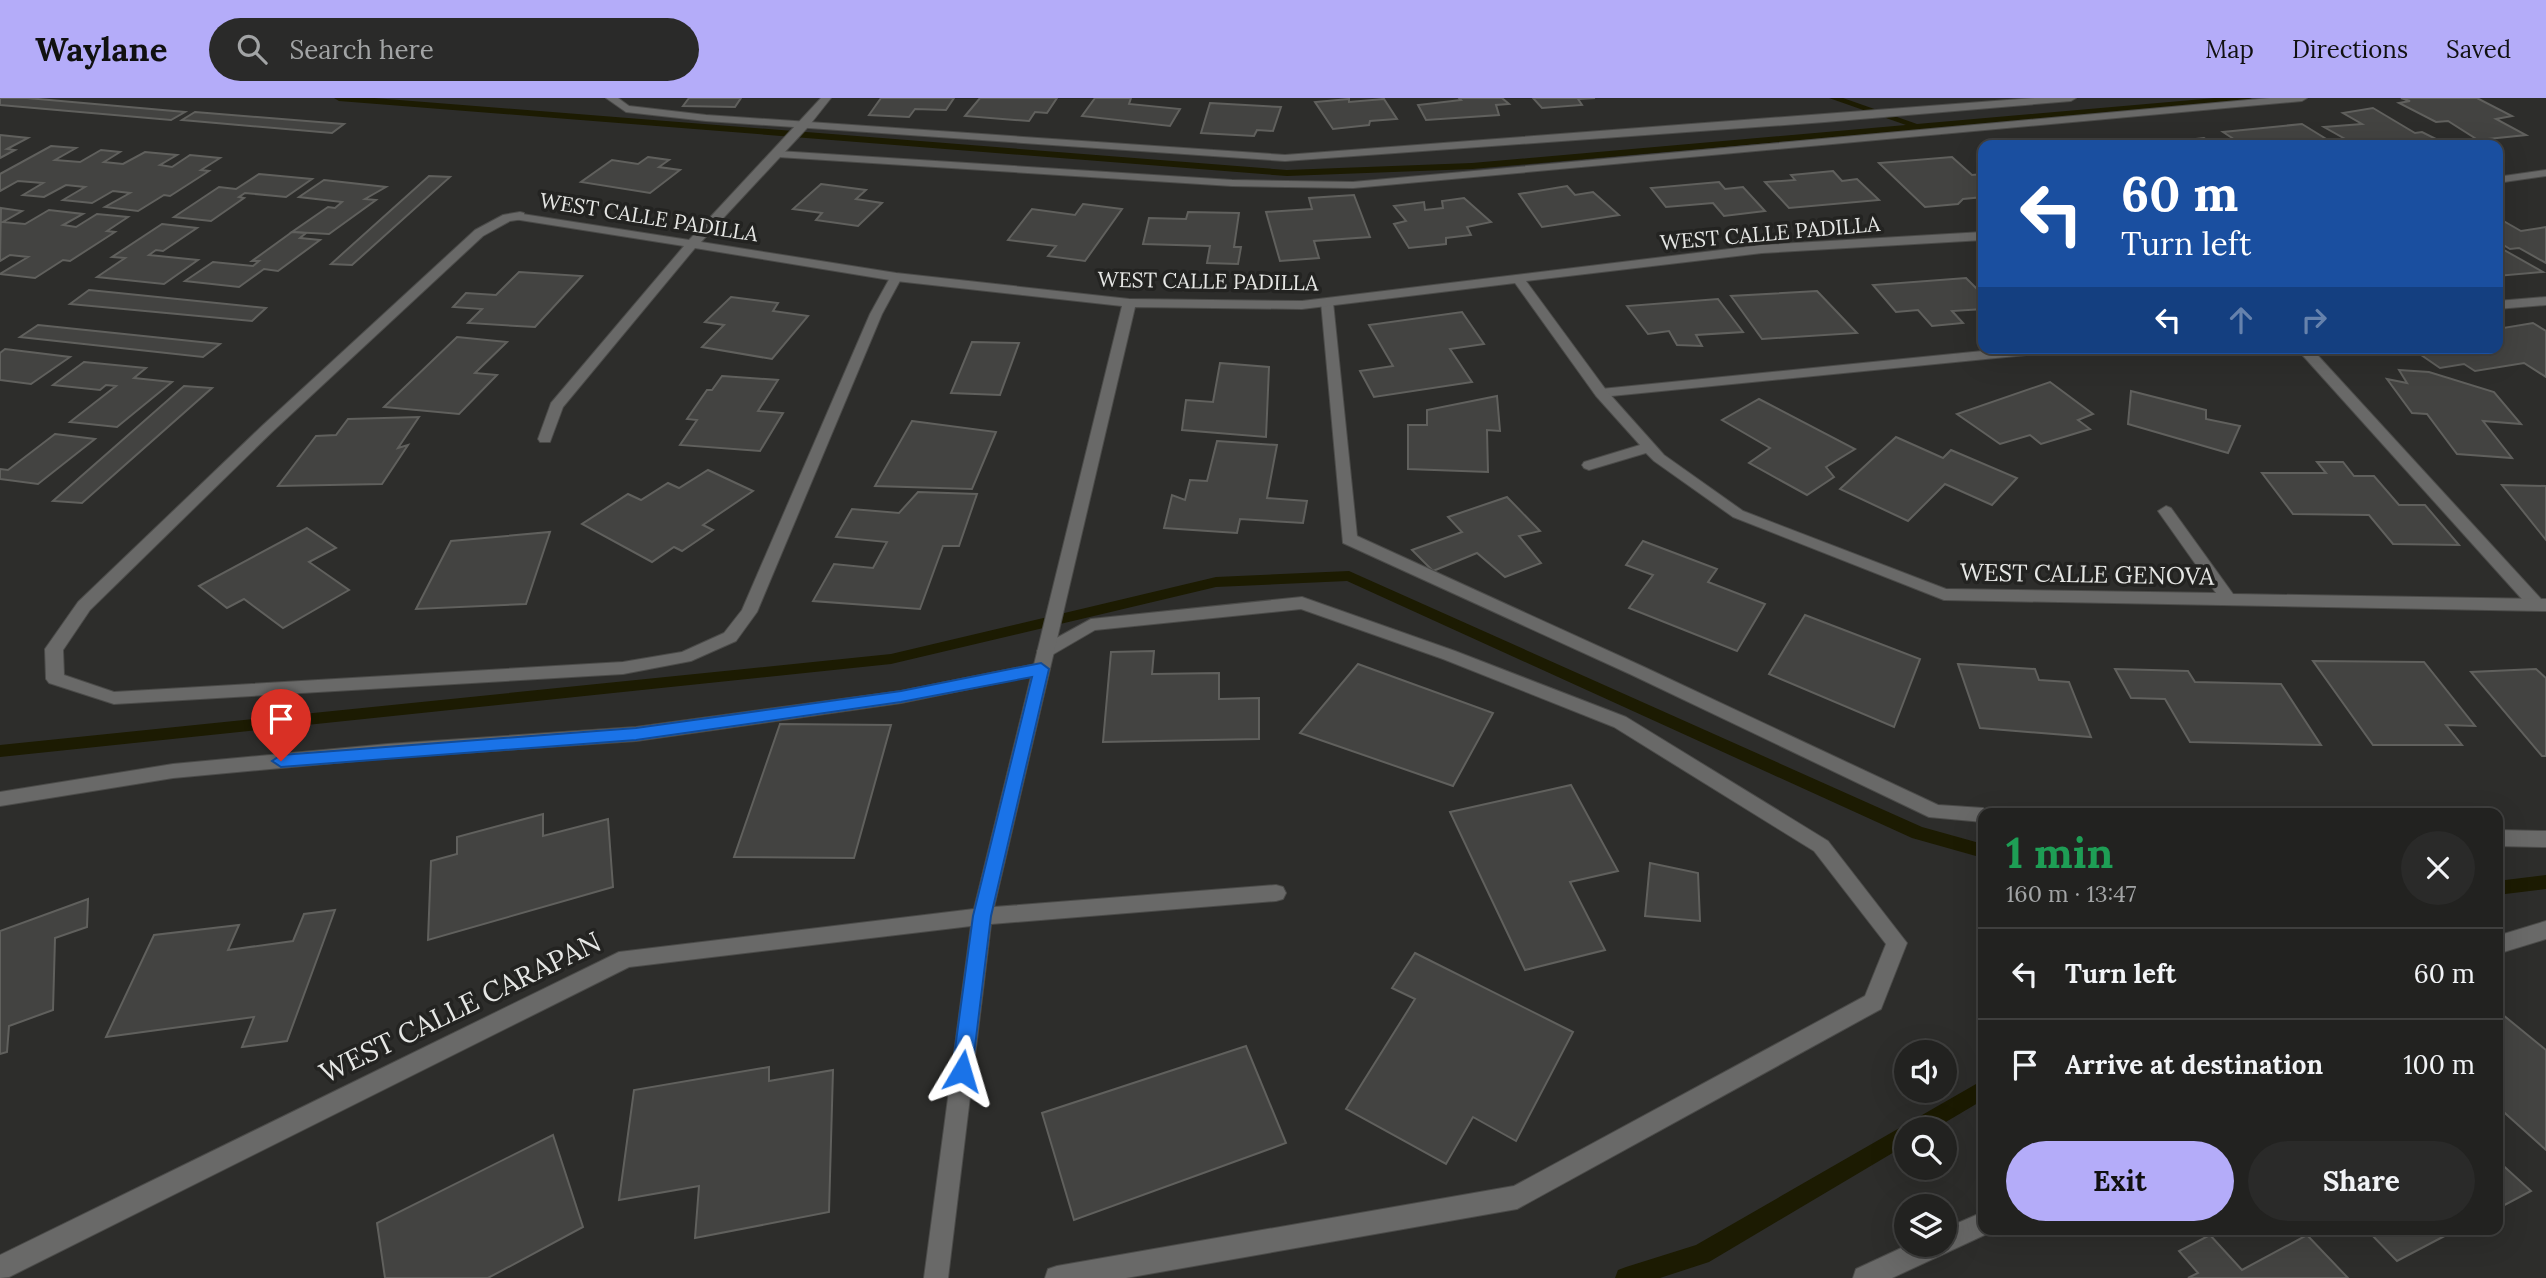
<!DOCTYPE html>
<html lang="en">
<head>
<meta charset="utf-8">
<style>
	body { margin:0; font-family:Lora,serif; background:#2a2a29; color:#f1f3f6; height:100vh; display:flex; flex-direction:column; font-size:26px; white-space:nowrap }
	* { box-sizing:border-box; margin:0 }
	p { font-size:23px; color:#a2a4a5 }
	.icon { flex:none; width:38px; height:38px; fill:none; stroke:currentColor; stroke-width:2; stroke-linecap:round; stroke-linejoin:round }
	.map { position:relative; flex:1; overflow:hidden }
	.panel { position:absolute; left:1978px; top:710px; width:525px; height:427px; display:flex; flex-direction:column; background:#222220; border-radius:14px; box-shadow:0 7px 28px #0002,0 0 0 2px #3f3f3e }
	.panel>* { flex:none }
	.banner { position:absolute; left:1978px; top:42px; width:525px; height:214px; border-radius:14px; box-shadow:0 7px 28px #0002,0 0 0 2px #3f3f3e; background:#1a4fa0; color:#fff; overflow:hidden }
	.buttons { position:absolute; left:1894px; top:942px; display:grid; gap:14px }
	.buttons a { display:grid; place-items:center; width:63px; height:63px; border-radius:50%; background:#222220; box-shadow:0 7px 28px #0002,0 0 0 2px #3f3f3e; font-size:35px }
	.pin { position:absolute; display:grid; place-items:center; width:60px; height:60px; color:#fff; margin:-72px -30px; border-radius:50% 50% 50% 0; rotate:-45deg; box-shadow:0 0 7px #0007 }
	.pin .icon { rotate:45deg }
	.me { position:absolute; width:77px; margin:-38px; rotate:7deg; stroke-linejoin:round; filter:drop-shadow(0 0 5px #0008) }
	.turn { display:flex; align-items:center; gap:24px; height:147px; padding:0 28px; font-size:32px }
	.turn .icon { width:91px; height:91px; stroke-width:2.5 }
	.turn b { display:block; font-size:49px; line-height:60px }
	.lanes { display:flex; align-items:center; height:66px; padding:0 28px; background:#0003; justify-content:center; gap:35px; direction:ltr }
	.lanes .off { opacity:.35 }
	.round { display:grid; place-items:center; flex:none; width:74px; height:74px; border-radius:37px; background:#2a2a29 }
	.head { display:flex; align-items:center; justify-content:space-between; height:119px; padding:0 28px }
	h1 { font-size:42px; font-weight:800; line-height:52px; color:#1e9e55 }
	.action { display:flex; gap:14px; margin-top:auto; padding:14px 28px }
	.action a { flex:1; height:80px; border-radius:42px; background:#b4acf9; color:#111; font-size:28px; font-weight:800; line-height:80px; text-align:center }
	.action a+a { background:#2a2a29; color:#f1f3f6 }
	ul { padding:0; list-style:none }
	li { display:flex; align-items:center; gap:21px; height:91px; padding:0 28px; border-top:2px solid #3f3f3e }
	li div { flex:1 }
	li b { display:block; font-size:26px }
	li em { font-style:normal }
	header { display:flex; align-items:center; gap:42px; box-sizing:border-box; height:98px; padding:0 35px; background:#b4acf9; color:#111 }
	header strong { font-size:33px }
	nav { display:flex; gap:38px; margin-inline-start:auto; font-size:24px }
	.search { width:490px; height:63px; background:#2a2a29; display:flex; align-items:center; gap:18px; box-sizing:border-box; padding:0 24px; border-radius:38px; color:#a2a4a5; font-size:26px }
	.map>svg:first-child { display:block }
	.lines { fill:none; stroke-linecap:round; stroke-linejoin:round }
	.stream { fill:#1c1b02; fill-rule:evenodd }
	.building { fill:#434341; stroke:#60605d; stroke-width:2 }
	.lane-casing { stroke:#4b4b49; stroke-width:2 }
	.street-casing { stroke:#4b4b49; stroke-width:2 }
	.lane { fill:#696968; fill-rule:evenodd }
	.street { fill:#696968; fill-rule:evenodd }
	.route { fill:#1a73e8; stroke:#114b97; stroke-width:2 }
	.labels { text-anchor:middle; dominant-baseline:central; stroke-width:7; stroke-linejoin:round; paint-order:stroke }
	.far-street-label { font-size:21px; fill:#e6e7e5; stroke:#232321 }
	.street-label { font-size:24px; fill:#e6e7e5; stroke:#232321 }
	.near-street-label { font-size:28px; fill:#e6e7e5; stroke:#232321 }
</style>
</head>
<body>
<header>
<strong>Waylane</strong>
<div class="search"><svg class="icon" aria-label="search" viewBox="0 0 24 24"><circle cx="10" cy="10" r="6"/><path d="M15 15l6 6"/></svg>Search here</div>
<nav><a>Map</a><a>Directions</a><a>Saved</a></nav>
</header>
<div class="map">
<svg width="2546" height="1180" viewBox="0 0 2546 1180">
	<rect width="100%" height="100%" fill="#2d2d2b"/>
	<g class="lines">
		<g class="stream">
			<polygon points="334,0 374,0 1287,72 1472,65 1906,27 1829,0 1843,0 1917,26 2215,0 2252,0 2247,3 1472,71 1287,78 339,3"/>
			<polygon points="1349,473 1922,729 1983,746 1983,760 1912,740 1347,483 1216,489 891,566 0,659 0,647 891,556 1216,479"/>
			<polygon points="2546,777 2546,791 2497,797 2497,783"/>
			<polygon points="1983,982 1983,1002 1934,1031 1906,1031 1906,1047 1709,1164 1660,1180 1615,1180 1618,1172 1626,1169 1696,1147"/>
		</g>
	</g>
	<g class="building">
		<polygon points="0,0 27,0 185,14 171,22 0,7"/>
		<polygon points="689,0 741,0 735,9 683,8"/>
		<polygon points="881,0 954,0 946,12 915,11 909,19 869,17"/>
		<polygon points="980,0 1057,0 1047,15 1035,14 1029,23 965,18"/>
		<polygon points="1095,0 1131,0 1129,6 1180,11 1170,28 1082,18"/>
		<polygon points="1459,0 1502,0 1509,6 1496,7 1499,17 1426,22 1418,7 1461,2"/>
		<polygon points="1533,0 1595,0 1578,1 1582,7 1542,10"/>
		<polygon points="2401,0 2477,0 2512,18 2496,21 2526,37 2478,42 2448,23 2436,24 2399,5 2410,3"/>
		<polygon points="1349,1 1349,4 1384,1 1397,21 1370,23 1369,27 1333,31 1315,4"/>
		<polygon points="1210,5 1281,9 1273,33 1257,32 1254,38 1201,35"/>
		<polygon points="2373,10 2415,35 2422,34 2448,47 2405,47 2400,44 2356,47 2324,29 2362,26 2343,15"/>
		<polygon points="195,14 344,26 332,35 182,22"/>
		<polygon points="2302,26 2336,47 2243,47 2223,34"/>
		<polygon points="0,37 28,40 7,51 15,52 0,60"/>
		<polygon points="2204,40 2216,47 2144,47"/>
		<polygon points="51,48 76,50 55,62 80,64 101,52 120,54 104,64 123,66 145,54 177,57 160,67 172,69 190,57 220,60 201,72 209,73 170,98 164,97 138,113 105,109 130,95 113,93 92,105 63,102 85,89 66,87 44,99 23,97 43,85 18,83 0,93 0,76"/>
		<polygon points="648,59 669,62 659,69 680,72 650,95 581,84 612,62 638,66"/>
		<polygon points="1952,59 1972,77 1983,76 1983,99 1963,101 1958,106 1925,109 1879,65"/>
		<polygon points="1833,73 1842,83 1857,81 1879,102 1789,110 1765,84 1795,82 1791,77"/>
		<polygon points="259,76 312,81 286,99 245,95 239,99 244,100 211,123 174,119 219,89 236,91"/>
		<polygon points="429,78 450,79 352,167 331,166"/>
		<polygon points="324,82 386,89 365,101 376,102 329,136 292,134 328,109 335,110 342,104 299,99"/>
		<polygon points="1719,84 1725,91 1743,89 1765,113 1724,118 1713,105 1666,109 1651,90"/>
		<polygon points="821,86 866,92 856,101 882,105 858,128 816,122 822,115 793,111"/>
		<polygon points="1567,88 1575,97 1593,94 1619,117 1542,129 1519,96"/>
		<polygon points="1354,97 1370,139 1314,143 1319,160 1280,163 1266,114 1312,111 1309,100"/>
		<polygon points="1464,100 1491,124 1467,129 1471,137 1446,140 1446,146 1409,150 1394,126 1406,123 1394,108 1424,104 1425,112 1443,110 1442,103"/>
		<polygon points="1083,106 1122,111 1085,163 1048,158 1056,148 1008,142 1032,111 1075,117"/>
		<polygon points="1,110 22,113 3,124 25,126 49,112 83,116 63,127 76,129 97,116 128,119 107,133 115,134 70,163 63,162 35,180 0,176 28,159 10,157 0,163"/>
		<polygon points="1188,114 1239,115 1234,149 1241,149 1238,166 1207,165 1210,148 1143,146 1149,120 1186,121"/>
		<polygon points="2500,121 2521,133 2546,129 2546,165 2519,150 2510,151 2497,143 2497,122"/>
		<polygon points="162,126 197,130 163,153 156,152 149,157 198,162 164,186 97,179 125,160 112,159"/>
		<polygon points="292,134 306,135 300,140 320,142 278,173 264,171 239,189 185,183 213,164 253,168 259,163 252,163"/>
		<polygon points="2497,148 2543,174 2497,178"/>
		<polygon points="519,174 582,178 535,229 468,225 482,211 453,209 466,195 496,197"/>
		<polygon points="1966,180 1983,197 1983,211 1952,213 1963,225 1932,228 1918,212 1896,214 1873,187"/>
		<polygon points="89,192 266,210 252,223 70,206"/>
		<polygon points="1817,193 1857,235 1762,241 1731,198"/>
		<polygon points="731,199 778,205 773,213 808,218 772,261 702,249 724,227 705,224"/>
		<polygon points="1718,201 1743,234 1696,237 1702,248 1677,247 1669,233 1648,236 1627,208"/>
		<polygon points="1462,214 1484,246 1450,251 1472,284 1374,299 1360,273 1393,268 1369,227"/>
		<polygon points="2533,225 2546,233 2546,279 2524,265 2475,273 2464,266 2440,270 2411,250 2497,250 2497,231"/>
		<polygon points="38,227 220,246 203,259 20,239"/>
		<polygon points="457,239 507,244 475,275 497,277 459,316 384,309"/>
		<polygon points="972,244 1019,245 1000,297 951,295"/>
		<polygon points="5,251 70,259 31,286 0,282 0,255"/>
		<polygon points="84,264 146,270 134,280 172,284 117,329 70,324 116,288 106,287 100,292 53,287"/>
		<polygon points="1220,265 1269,269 1266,339 1182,332 1186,302 1213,304"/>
		<polygon points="2399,272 2429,274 2494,294 2521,326 2483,323 2512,360 2457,356 2427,316 2412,315 2387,281 2407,285"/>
		<polygon points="722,278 778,282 758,313 783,315 760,353 680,347 697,322 687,321 707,292 712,292"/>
		<polygon points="2050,284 2093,316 2078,322 2090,331 2041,346 2030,337 2000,346 1957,316"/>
		<polygon points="184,288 212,290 82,405 53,403"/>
		<polygon points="2131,293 2206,312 2206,321 2240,328 2228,355 2128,326"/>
		<polygon points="1497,298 1500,333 1487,332 1488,374 1408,371 1408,327 1427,327 1427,312"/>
		<polygon points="1759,301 1855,351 1826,369 1834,379 1807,397 1749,365 1770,350 1722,322"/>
		<polygon points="419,319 398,350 408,347 382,386 278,388 316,338 336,337 348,321"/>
		<polygon points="912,323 996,334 972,391 875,388"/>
		<polygon points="55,336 95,341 38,386 0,381 0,371 8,372"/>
		<polygon points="1896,339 1943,360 1951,352 2017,380 1992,407 1945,386 1908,423 1840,391"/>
		<polygon points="1217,343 1277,347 1267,400 1307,403 1303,425 1240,421 1237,435 1164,430 1172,397 1185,402 1190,382 1207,383"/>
		<polygon points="2317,364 2343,364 2354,378 2374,378 2399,407 2425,407 2459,447 2393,446 2369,417 2293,416 2262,375 2326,375"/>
		<polygon points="708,372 753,393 703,427 713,432 682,453 674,449 652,464 582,426 628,396 641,402 668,385 679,390"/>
		<polygon points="2502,387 2546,388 2546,442"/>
		<polygon points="918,394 977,396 959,448 943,448 920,511 813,503 834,466 873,470 887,444 836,439 852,411 899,415"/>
		<polygon points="1507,399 1540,433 1519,438 1541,465 1505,479 1477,455 1433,473 1412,452 1462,434 1448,419"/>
		<polygon points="307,430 336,450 309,464 349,492 283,530 244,501 227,510 199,488"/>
		<polygon points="550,434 526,506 416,511 451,443"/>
		<polygon points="1643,443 1717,471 1708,484 1765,506 1737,553 1629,510 1653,477 1626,467"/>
		<polygon points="1805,517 1920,561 1894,629 1769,576"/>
		<polygon points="1154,553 1152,576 1219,575 1219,601 1259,600 1259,641 1103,644 1111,554"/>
		<polygon points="2313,563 2424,564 2475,628 2446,627 2462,647 2373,647"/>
		<polygon points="1358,566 1493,615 1453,688 1300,635"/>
		<polygon points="1958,566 2035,571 2039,582 2069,584 2091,639 1980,630"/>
		<polygon points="2115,571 2188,573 2195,584 2281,586 2321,647 2190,644 2165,601 2131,600"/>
		<polygon points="2536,571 2546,580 2546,658 2542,658 2471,574"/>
		<polygon points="780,626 891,627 854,760 734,759"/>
		<polygon points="1571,687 1618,773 1570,784 1605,852 1525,872 1450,714"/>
		<polygon points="543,716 543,738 608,721 613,789 428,842 431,763 457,756 457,739"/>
		<polygon points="1650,765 1698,775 1700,823 1645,818"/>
		<polygon points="88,801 87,829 55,840 53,912 9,928 7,954 0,956 0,833"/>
		<polygon points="335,812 287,943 242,949 254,919 106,939 154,837 239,827 228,852 293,843 304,816"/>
		<polygon points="1415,855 1573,934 1516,1043 1473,1019 1446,1066 1346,1011 1415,901 1392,890"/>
		<polygon points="2497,912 2546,952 2546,1052 2497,1008"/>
		<polygon points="1246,948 1286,1045 1074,1122 1042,1015"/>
		<polygon points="769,969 769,983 833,972 829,1114 695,1140 699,1088 619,1102 634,992"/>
		<polygon points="553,1037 583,1129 488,1180 385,1180 377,1125"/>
		<polygon points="2497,1062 2531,1093 2497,1111"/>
		<polygon points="2367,1132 2456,1132 2397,1163"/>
		<polygon points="2210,1137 2242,1172 2307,1137 2348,1180 2188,1180 2198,1175 2179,1153"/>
	</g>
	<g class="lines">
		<defs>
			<g id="lane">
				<polygon points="606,0 618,0 629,8 706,17 1285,57 2034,0 2076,0 2071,3 1825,24 1285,63 706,23 626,14"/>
				<polygon points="2270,0 2307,0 2302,3 1353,90 1232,88 778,59 772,56 778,53 1232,82 1353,84"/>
				<polygon points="520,114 524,115 524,121 510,123 483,138 272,334 90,512 63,552 64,577 114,594 623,564 682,554 724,535 742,512 870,216 892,176 900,176 902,179 882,216 757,514 736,543 691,563 623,576 114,606 49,585 46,581 45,551 78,504 262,328 475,132 503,117"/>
				<polygon points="2546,199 2546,207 2497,211 2497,203"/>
				<polygon points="1327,200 1333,204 1357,438 1644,569 1938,707 1983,710 1992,716 1983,716 1983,724 1929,719 1632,577 1343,445 1321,204"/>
				<polygon points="2013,250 2063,250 2056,254 1601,299 1594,295 1601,291"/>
				<polygon points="2296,250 2311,250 2542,502 2544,506 2542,510 2530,510"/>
				<polygon points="1302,499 1455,553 1626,619 1828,743 1907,845 1881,911 1517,1111 1126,1180 1045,1180 1048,1171 1057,1168 1514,1088 1865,898 1886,846 1814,753 1614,629 1443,561 1301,511 1095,532 1052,557 1040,557 1037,553 1040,549 1091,521"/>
				<polygon points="1041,565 1047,567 1050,571 1047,575 901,605 636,643 388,660 173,680 0,708 0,694 173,666 388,646 636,629 901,593"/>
				<polygon points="2497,732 2546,733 2546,749 2497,748"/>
				<polygon points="2546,823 2546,841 2497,856 2497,838"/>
				<polygon points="1983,1114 1983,1132 1992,1132 1991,1134 1892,1180 1853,1180 1856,1171 1910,1146 1944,1146 1944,1131"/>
			</g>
			<g id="street">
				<polygon points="821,0 831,0 808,29 701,144 896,175 1129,201 1302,203 1762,147 1983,134 1983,142 1762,155 1526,183 1606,292 1664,357 1743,413 1946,491 2216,495 2158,413 2166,408 2171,410 2233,496 2546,501 2546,513 1944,502 1733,419 1654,363 1646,355 1589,372 1584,370 1582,367 1584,364 1640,347 1596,298 1515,185 1302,211 1135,209 994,809 1276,787 1283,789 1286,795 1283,801 1276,803 991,826 948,1180 924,1180 971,828 629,869 9,1179 0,1180 0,1157 619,854 974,811 1122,208 896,183 695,150 563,309 550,344 540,344 538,341 551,305 684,148 520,122 516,121 516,115 689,142"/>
				<polygon points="2546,72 2546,78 2497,85 2497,79"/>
			</g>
		</defs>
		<use href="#lane" class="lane-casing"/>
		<use href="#street" class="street-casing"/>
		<use href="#lane" class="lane"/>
		<use href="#street" class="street"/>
	</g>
	<polygon class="route" points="1041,565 1049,571 991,818 972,973 969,979 962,982 955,979 952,973 973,818 1032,579 901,604 636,642 281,669 272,663 281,657 636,630 901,593"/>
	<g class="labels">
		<g class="far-street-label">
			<text transform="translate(649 119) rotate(9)">WEST CALLE PADILLA</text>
			<text transform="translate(1770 135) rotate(-5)">WEST CALLE PADILLA</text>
			<text transform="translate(1208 183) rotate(1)">WEST CALLE PADILLA</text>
		</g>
		<g class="street-label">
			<text transform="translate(2087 476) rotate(1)">WEST CALLE GENOVA</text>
		</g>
		<g class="near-street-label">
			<text transform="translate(460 909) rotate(-26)">WEST CALLE CARAPAN</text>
		</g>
	</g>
</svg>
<div class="buttons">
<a><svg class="icon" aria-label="sound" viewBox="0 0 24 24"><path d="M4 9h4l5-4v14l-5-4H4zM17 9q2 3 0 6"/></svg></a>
<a><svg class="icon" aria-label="search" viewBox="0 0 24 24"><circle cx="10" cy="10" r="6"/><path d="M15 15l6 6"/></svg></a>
<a><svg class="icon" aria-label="layers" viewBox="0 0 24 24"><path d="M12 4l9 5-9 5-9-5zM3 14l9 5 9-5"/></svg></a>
</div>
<div class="pin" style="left:281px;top:663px;background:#d93025"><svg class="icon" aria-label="arrive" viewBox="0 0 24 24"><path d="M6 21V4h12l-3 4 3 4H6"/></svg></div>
<svg class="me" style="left:962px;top:973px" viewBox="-20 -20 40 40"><path d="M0-17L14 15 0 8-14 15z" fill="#1a73e8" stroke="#fff" stroke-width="4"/></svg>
<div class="banner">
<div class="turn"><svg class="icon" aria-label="left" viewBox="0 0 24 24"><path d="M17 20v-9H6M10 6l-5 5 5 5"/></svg><div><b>60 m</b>Turn left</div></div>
<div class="lanes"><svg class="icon" aria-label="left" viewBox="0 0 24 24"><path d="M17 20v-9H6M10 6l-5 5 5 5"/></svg><svg class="icon off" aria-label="ahead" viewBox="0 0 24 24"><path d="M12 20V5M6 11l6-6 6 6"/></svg><svg class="icon off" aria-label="right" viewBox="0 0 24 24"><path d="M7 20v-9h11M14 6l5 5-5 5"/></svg></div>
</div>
<section class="panel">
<div class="head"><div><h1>1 min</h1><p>160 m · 13:47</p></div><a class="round"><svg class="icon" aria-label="close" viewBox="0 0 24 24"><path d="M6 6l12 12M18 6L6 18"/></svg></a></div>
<ul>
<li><svg class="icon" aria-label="left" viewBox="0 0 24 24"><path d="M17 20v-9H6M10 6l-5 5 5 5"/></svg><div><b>Turn left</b></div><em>60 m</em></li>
<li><svg class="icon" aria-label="arrive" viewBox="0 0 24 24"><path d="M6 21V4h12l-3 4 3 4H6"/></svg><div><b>Arrive at destination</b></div><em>100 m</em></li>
</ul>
<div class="action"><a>Exit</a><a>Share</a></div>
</section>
</div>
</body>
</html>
